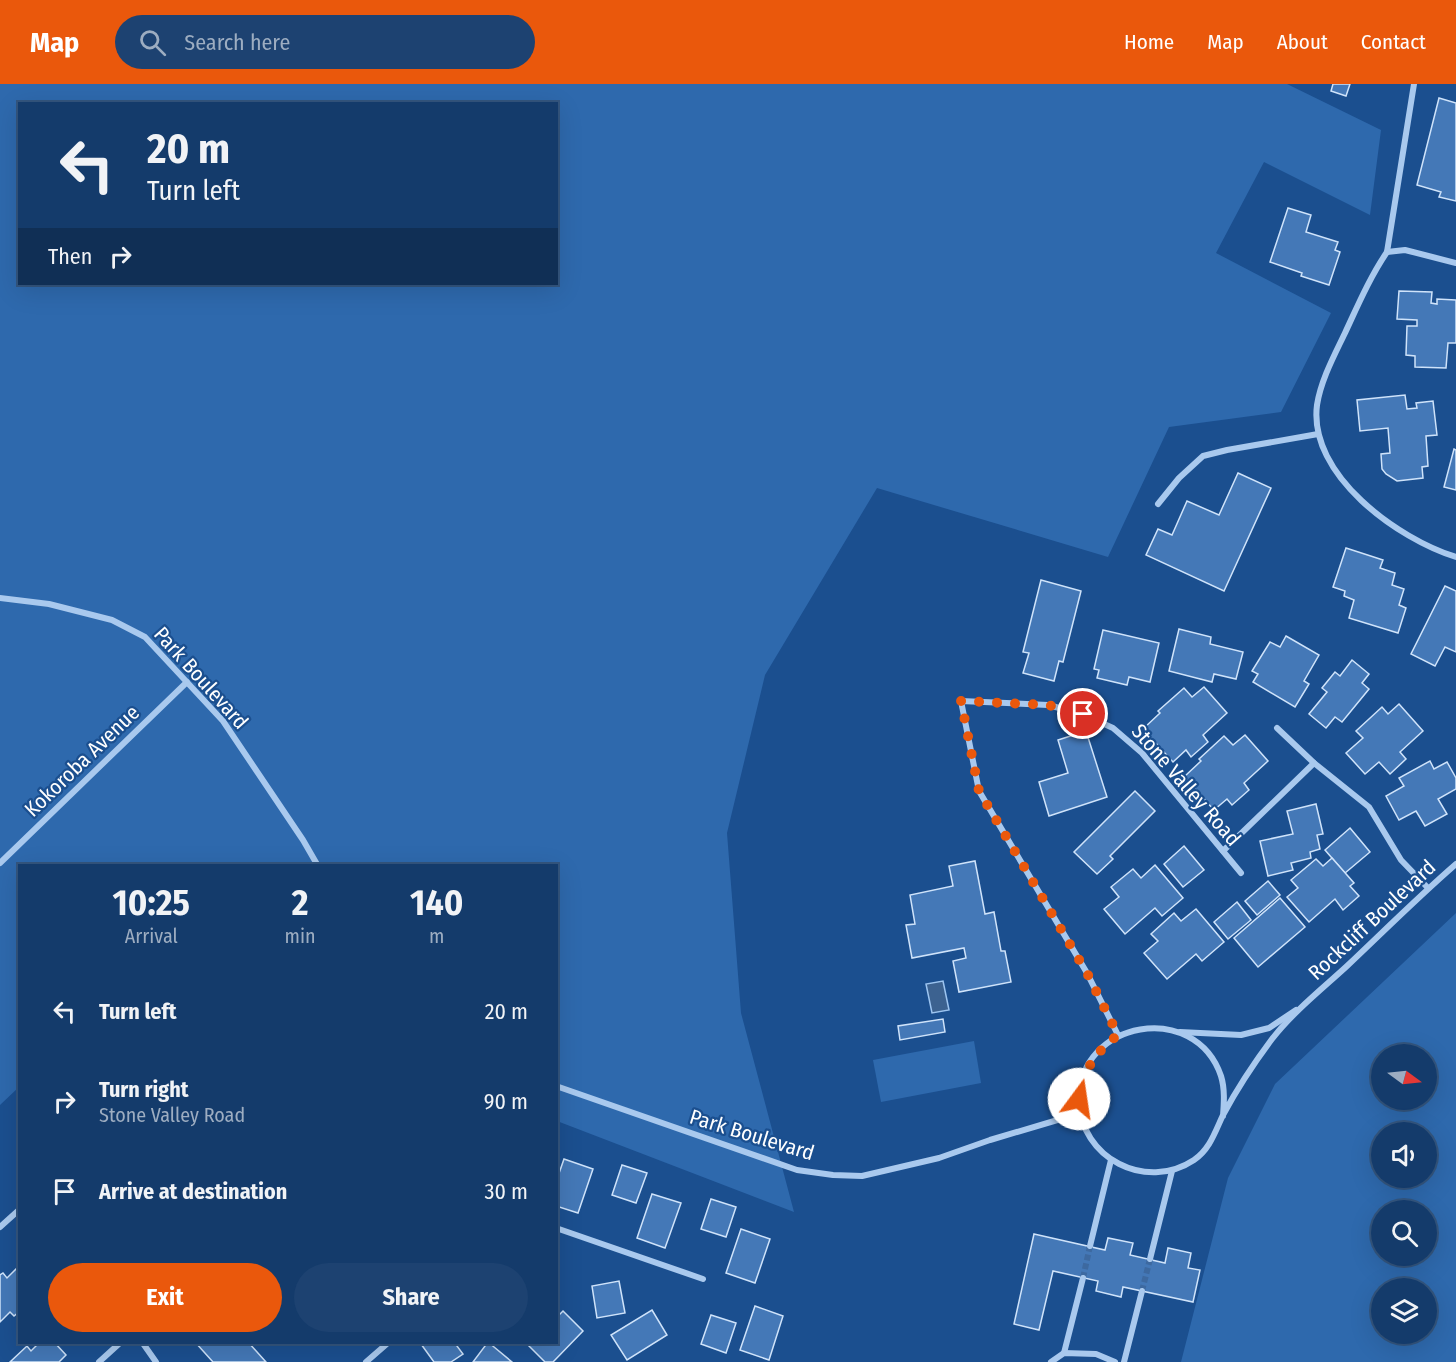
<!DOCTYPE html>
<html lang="en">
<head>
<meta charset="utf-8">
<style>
	body { margin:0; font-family:"Fira Sans Condensed",sans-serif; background:#1d4271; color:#f1f3f6; height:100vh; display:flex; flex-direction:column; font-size:22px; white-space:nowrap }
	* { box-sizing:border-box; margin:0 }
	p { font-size:20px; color:#9dadc1 }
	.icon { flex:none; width:33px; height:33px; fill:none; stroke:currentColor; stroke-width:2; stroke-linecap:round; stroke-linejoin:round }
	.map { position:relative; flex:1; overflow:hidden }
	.side { position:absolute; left:18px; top:780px; width:540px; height:480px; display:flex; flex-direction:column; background:#143b6b; border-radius:0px; box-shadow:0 6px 24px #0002,0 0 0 2px #33557e }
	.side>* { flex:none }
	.top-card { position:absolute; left:18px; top:18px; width:540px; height:183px; border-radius:0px; box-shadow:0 6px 24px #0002,0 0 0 2px #33557e; background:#143b6b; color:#f1f3f6; overflow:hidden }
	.needle { width:39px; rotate:105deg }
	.fabs { position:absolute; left:1371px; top:960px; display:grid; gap:12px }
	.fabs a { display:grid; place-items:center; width:66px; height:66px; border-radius:50%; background:#143b6b; box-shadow:0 6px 24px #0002,0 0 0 2px #33557e; font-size:30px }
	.pin { position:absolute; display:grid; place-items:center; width:51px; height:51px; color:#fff; margin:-26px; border:3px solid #fff; border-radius:50%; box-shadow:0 2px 6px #0007 }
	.me { position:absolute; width:66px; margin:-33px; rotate:14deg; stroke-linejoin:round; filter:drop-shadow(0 0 4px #0008) }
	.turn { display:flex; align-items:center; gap:21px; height:126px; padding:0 30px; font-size:27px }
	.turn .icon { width:78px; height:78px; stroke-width:2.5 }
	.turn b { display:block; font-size:42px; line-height:51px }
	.then { display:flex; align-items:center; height:57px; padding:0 30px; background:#0003; gap:12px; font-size:22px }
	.eta { display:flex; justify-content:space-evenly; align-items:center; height:102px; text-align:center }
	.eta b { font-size:36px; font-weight:700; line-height:42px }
	.cta { display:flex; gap:12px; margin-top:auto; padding:12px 30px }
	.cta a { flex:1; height:69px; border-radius:36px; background:#ea580c; color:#fff; font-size:24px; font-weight:700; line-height:69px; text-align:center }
	.cta a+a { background:#1d4271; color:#f1f3f6 }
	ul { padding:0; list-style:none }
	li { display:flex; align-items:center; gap:18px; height:90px; padding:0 30px }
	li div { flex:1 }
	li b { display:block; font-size:22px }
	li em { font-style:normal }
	header { display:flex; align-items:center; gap:36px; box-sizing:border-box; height:84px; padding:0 30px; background:#ea580c; color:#fff }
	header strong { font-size:28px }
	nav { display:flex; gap:33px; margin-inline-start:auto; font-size:21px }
	.search { width:420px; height:54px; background:#1d4271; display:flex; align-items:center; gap:15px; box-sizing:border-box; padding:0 21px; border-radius:33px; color:#9dadc1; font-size:22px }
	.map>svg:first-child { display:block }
	.green { fill:#2e69ad; fill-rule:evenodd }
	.water { fill:#3c6290; stroke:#9cc4f0; stroke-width:1.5 }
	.building { fill:#4478b7; stroke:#cfe3fa; stroke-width:1.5 }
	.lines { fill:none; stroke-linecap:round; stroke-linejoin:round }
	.street-tunnel { stroke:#3d69a0; stroke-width:6; stroke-dasharray:6 3; stroke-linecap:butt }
	.street { stroke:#a9c9ee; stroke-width:6 }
	.route { stroke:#ea580c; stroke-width:10; stroke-dasharray:0 18 }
	.labels { text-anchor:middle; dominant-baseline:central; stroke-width:4.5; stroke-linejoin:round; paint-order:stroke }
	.street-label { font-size:21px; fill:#fff; stroke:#1b4f8f }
</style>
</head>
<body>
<header>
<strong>Map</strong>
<div class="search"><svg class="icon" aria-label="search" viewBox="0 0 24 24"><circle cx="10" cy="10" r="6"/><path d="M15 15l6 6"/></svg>Search here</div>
<nav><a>Home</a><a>Map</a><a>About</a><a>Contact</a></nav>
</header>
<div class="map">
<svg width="1456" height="1278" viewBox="0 0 1456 1278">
	<rect width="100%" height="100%" fill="#1b4f8f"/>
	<g class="green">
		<path d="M 0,0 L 1287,0 L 1381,46 L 1370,131 L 1264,78 L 1216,169 L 1331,229 L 1281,328 L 1169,343 L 1108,473 L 877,404 L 765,591 L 727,749 L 741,929 L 794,1128 L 557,1037 L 556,782 L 20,782 L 19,1003 L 0,1021 ZM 20,20 L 556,20 L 556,200 L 20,200 Z"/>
		<path d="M 1456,829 L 1456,1278 L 1181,1278 L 1228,1094 L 1275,1000 ZM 1382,970 L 1426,970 L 1426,1016 L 1382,1016 ZM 1382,1048 L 1426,1048 L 1426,1094 L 1382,1094 ZM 1382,1126 L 1426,1126 L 1426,1172 L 1382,1172 ZM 1382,1204 L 1426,1204 L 1426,1250 L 1382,1250 Z"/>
		<polygon points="974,957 981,999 881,1018 873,976"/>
	</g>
	<polygon class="water" points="943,897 949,926 932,929 926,900"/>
	<g class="building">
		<polygon points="1333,0 1350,0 1346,12 1331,7"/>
		<polygon points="1439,14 1456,19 1456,117 1439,113 1441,108 1417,101"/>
		<polygon points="1288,124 1311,131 1306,148 1338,158 1335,166 1340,168 1329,201 1301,192 1302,189 1270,178"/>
		<polygon points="1399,207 1432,208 1431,219 1437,220 1437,215 1456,216 1456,259 1448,259 1446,284 1415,283 1415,272 1406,271 1407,242 1417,242 1417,236 1397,235"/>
		<polygon points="1405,311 1407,325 1417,324 1416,319 1433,317 1437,351 1426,352 1428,382 1422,383 1423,394 1397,397 1386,390 1382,385 1381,370 1390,369 1388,344 1360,347 1357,316"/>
		<polygon points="1454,365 1456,366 1456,406 1444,403"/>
		<polygon points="1238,389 1271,404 1224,507 1146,471 1158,445 1172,451 1187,417 1219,431"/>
		<polygon points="1346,464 1383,476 1380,484 1395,489 1392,501 1404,505 1399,521 1406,524 1398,549 1349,534 1354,516 1344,512 1345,507 1333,503"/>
		<polygon points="1041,496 1081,507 1063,578 1059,577 1054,597 1023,589 1029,569 1023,568"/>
		<polygon points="1445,502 1456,507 1456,568 1445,563 1435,582 1411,570"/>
		<polygon points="1179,545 1211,553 1210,560 1243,568 1236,595 1214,590 1212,598 1169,587"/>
		<polygon points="1103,546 1159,559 1150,598 1129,593 1127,601 1097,594 1099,586 1094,585"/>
		<polygon points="1286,552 1319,571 1304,597 1309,600 1295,623 1253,598 1258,590 1252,587 1270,558 1280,563"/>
		<polygon points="1352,576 1369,590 1362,599 1369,605 1342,638 1335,633 1326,644 1309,630 1327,608 1322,604 1335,588 1340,592"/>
		<polygon points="1204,603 1227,629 1203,651 1208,658 1191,673 1186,666 1173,678 1143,645 1160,629 1158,627 1184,604 1192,613"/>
		<polygon points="1399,620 1423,647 1400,668 1406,675 1390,690 1379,678 1365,690 1346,669 1363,654 1356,647 1382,623 1388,630"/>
		<polygon points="1086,647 1107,713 1049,732 1039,698 1068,689 1058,656"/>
		<polygon points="1245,651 1268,677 1244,699 1249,706 1232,721 1227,715 1214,726 1184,693 1201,677 1199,675 1224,652 1233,661"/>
		<polygon points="1430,677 1434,685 1447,678 1456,694 1456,705 1438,715 1447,730 1425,742 1416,727 1399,736 1386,712 1404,702 1399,694"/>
		<polygon points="1135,707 1155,727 1110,772 1113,775 1097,790 1074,768"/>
		<polygon points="1316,720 1323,750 1317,751 1320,765 1310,768 1311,774 1291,779 1293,786 1268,792 1260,757 1293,750 1287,727"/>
		<polygon points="1350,744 1370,768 1345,789 1325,766"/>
		<polygon points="1184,762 1204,786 1183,803 1164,780"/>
		<polygon points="1332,774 1354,799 1350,802 1359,812 1343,826 1335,815 1309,838 1287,813 1298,804 1291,796 1316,775 1323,782"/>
		<polygon points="975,777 985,830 994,828 1001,867 1005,867 1011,898 959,908 953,877 966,874 964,864 912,874 906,841 915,840 910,811 953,802 949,782"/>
		<polygon points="1155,781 1183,814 1162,832 1155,824 1125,850 1104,825 1119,813 1111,803 1133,785 1141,794"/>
		<polygon points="1268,797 1280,811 1257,831 1245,817"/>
		<polygon points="1280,814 1305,843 1258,883 1234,854"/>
		<polygon points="1237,818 1251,836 1228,855 1214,838"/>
		<polygon points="1196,825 1224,858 1202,877 1196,870 1167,895 1144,869 1158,857 1151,850 1174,829 1181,837"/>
		<polygon points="943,935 945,948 900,956 898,942"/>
		<polygon points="564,1075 593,1085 578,1129 556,1122 556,1098"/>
		<polygon points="622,1081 647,1089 636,1119 612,1111"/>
		<polygon points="652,1110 681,1119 665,1164 637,1154"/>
		<polygon points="711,1115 736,1123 726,1153 701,1145"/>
		<polygon points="741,1145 770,1155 755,1199 726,1189"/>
		<polygon points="1034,1150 1105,1166 1108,1154 1133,1159 1130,1171 1165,1179 1168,1164 1191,1169 1188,1184 1200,1186 1193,1218 1123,1203 1121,1213 1096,1207 1098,1197 1053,1187 1039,1246 1014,1240"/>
		<polygon points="20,1181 20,1227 14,1232 10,1228 0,1238 0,1191 3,1189 7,1194"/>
		<polygon points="619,1197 625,1229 597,1234 592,1202"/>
		<polygon points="755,1222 783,1232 769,1276 740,1266"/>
		<polygon points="652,1226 667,1251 627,1276 611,1251"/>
		<polygon points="563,1227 583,1247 553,1278 545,1278 529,1262 533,1258 556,1258 556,1234"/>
		<polygon points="711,1231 736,1239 726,1269 701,1260"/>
		<polygon points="40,1258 54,1258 66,1271 59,1278 10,1278 27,1262 31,1267"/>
		<polygon points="195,1258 248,1258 266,1278 213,1278"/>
		<polygon points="423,1258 454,1258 463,1270 451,1278 434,1278 421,1260"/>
		<polygon points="488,1258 512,1278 473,1278"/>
	</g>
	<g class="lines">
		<g class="street-tunnel">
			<polyline points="1083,1194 1090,1162"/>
			<polyline points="1142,1207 1150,1175"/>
		</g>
		<g class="street">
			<path d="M 1414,0 L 1387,168 C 1370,193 1358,221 1345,249 C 1334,272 1321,296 1317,321 C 1308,391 1398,455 1456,473"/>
			<polyline points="1387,168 1405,166 1456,179"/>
			<polyline points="1158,420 1179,394 1203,372 1227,366 1318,350"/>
			<polyline points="0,514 49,520 112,536 145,553 223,637 303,756 318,782"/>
			<polyline points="1277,644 1314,679 1369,723 1401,776 1428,804"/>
			<polyline points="1223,767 1314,679"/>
			<polyline points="0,779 187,598"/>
			<polyline points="1180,948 1241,951 1269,944 1296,926"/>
			<polyline points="1118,951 1087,889 979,707 961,617 1048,621 1082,630 1113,644 1142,669 1241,789"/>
			<polyline points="556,1002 797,1086 833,1091 862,1092 939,1074 990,1056 1081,1029"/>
			<path d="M 1223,1032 C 1224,1019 1225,1005 1221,992 C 1195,916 1079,936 1079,1016 C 1080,1074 1146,1108 1194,1076 C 1210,1065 1215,1048 1223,1031 C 1237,1005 1254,979 1272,955 C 1293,928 1322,905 1347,882 C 1383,848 1418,813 1456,780"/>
			<polyline points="0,1143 20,1125"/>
			<polyline points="556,1144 703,1195"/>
			<polyline points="1090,1162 1111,1076"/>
			<polyline points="1150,1175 1172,1087"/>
			<polyline points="142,1258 156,1278"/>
			<polyline points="1064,1269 1083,1194"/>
			<polyline points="99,1278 121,1258"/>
			<polyline points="366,1278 389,1258"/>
			<polyline points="1051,1278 1064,1269 1096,1270 1115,1278"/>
			<polyline points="1124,1278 1142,1207"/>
		</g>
	</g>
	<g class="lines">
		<path class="route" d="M 1079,1015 C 1083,986 1095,969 1118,951 L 1087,889 L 979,707 L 961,617 L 1048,621 L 1083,630"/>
	</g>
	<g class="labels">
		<g class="street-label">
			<text transform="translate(201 594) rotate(48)">Park Boulevard</text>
			<text transform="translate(82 677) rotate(-44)">Kokoroba Avenue</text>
			<text transform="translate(1186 701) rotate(49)">Stone Valley Road</text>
			<text transform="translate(1372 836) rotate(-43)">Rockcliff Boulevard</text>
			<text transform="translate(752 1051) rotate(17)">Park Boulevard</text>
		</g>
	</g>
</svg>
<div class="fabs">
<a><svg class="needle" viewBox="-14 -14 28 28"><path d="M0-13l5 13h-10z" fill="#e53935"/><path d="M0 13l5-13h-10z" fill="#9dadc1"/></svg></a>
<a><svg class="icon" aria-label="sound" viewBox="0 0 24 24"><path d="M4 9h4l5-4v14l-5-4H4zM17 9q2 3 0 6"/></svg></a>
<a><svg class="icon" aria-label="search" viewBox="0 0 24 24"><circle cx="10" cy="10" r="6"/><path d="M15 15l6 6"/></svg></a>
<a><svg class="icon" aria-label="layers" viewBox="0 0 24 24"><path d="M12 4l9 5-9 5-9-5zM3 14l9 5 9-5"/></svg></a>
</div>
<div class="pin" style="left:1083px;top:630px;background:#d93025"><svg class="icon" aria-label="arrive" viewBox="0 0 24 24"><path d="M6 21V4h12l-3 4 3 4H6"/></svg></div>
<svg class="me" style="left:1079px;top:1015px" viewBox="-20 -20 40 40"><circle r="19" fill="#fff"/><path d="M0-13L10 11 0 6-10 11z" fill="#ea580c"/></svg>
<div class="top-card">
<div class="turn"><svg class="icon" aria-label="left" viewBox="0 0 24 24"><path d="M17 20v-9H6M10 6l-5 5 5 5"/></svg><div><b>20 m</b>Turn left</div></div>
<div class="then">Then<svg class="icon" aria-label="right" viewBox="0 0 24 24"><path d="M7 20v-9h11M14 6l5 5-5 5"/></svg></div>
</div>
<section class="side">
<div class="eta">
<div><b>10:25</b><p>Arrival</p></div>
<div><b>2</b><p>min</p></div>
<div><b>140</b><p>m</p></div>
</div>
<ul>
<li><svg class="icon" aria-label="left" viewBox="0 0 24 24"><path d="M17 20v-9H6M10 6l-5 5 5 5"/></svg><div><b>Turn left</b></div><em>20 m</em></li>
<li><svg class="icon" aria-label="right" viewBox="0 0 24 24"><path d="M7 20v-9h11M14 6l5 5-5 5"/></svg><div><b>Turn right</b><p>Stone Valley Road</p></div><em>90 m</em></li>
<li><svg class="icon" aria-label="arrive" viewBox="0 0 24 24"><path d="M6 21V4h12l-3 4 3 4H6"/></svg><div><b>Arrive at destination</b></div><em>30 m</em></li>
</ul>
<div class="cta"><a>Exit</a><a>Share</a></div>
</section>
</div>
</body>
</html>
